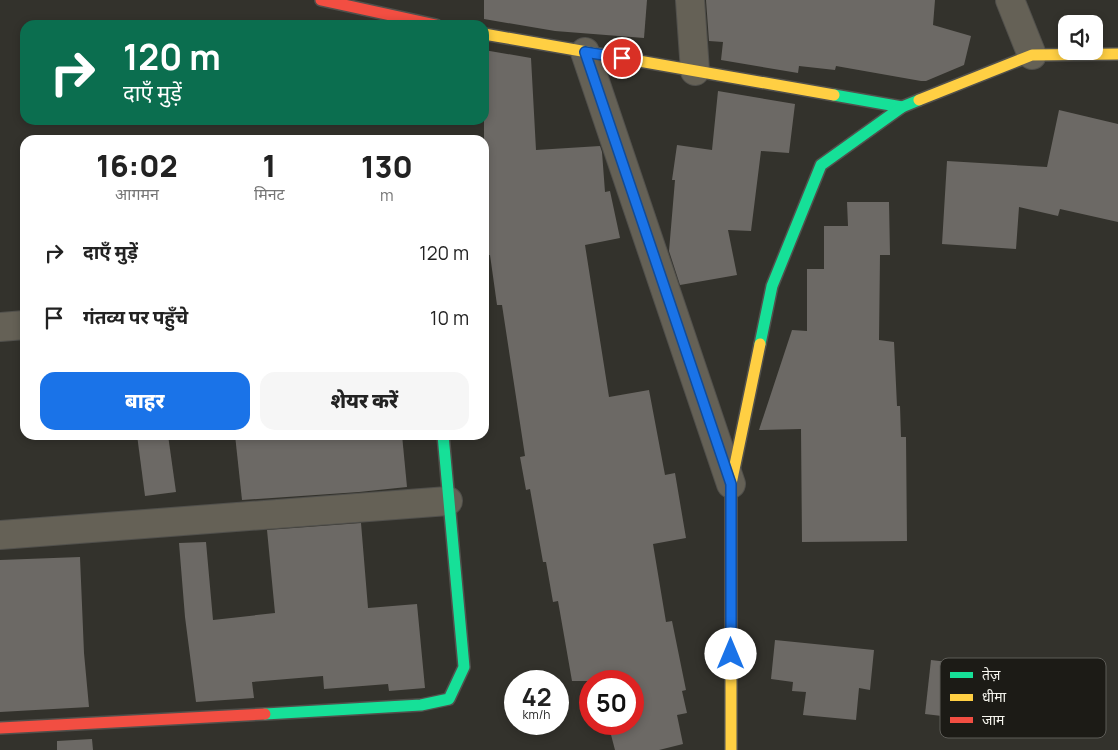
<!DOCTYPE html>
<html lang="hi">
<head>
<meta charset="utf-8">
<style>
	body { margin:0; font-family:Manrope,"Noto Sans Devanagari",sans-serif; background:#f6f6f6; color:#222; height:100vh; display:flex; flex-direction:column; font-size:19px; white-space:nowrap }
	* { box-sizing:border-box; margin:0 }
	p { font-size:16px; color:#767676 }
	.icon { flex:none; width:28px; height:28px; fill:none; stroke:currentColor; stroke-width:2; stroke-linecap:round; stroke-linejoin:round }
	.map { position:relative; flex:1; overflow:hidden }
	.details { position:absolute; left:20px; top:135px; width:469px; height:305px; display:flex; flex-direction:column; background:#fff; border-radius:15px; box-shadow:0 2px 8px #0003 }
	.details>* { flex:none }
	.top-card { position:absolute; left:20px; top:20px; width:469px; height:105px; border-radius:15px; box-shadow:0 2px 8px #0003; background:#0b6e4f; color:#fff; overflow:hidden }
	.tools { position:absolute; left:1058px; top:15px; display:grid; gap:10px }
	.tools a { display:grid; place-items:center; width:45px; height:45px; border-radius:10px; background:#fff; box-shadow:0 2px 8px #0003; font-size:25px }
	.speed { position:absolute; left:504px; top:670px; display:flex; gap:10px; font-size:25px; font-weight:700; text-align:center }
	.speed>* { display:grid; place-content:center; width:65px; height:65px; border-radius:50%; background:#fff; box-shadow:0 2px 8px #0003; line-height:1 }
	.speed small { font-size:12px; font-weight:400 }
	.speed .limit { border:8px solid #d22; background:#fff; color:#111 }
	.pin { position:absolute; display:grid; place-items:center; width:42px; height:42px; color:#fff; margin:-21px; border:2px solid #fff; border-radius:50%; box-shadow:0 1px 5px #0007 }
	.me { position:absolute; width:55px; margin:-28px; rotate:0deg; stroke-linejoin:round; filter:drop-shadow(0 0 4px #0008) }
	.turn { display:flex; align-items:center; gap:18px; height:105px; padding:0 20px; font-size:22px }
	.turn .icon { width:65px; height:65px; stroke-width:2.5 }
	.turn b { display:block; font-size:35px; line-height:42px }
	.eta { display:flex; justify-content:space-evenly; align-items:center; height:85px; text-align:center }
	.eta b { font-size:30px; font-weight:800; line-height:35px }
	.button { display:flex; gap:10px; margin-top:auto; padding:10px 20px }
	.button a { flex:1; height:58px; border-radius:15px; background:#1a73e8; color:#fff; font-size:20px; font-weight:800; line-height:58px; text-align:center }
	.button a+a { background:#f6f6f6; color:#222 }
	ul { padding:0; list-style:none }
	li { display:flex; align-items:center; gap:15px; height:65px; padding:0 20px }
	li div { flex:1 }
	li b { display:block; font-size:19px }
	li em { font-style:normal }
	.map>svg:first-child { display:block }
	.building { fill:#6c6965 }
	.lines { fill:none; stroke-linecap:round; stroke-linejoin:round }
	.street-casing { stroke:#51504c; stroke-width:30 }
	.fast-casing { stroke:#51504c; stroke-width:14 }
	.slow-casing { stroke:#51504c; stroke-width:14 }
	.jam-casing { stroke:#51504c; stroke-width:14 }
	.street { stroke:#656156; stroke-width:28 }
	.fast { stroke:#16e098; stroke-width:11 }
	.slow { stroke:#ffcf43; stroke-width:11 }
	.jam { stroke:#f24e42; stroke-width:11 }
	.route-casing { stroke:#114b97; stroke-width:12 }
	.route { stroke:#1a73e8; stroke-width:9 }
	.key { fill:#1c1b16; stroke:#5d5c57; stroke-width:1 }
	.key-label { font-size:14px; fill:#f6f5ee }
</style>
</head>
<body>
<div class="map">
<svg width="1118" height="750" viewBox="0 0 1118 750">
	<rect width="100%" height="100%" fill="#33322c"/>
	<g class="building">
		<polygon points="484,0 647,0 644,38 555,31 484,19"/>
		<polygon points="706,0 935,0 933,25 971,36 964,65 926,81 921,81 836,66 835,70 799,66 798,73 721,60 723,42 709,41"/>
		<polygon points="484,50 531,58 536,150 600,146 602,152 605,192 610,191 620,238 585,245 609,397 649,390 665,475 675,473 686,538 653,544 666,622 672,621 686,690 682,691 687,713 677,715 683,744 659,750 615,750 610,731 608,732 606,724 632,724 632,681 572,681 558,601 553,602 546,562 543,562 530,489 526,490 520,457 525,456 502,305 497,305 490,255 484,255"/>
		<polygon points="718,91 795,104 789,153 761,151 751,231 728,230 737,275 680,285 669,251 675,180 672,180 677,145 712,150"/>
		<polygon points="1059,110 1118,124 1118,222 1060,209 1058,216 1019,207 1016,249 942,244 947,161 1047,167"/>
		<polygon points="847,202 889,202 890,255 880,255 879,340 894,342 897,406 900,406 901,437 906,437 907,541 802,542 801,429 759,430 792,330 807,331 807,269 824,269 824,226 848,226"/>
		<polygon points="137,435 168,435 176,492 145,496"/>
		<polygon points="235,435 402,435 407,487 359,492 242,500"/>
		<polygon points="361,523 368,608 417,604 425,688 389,691 388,684 324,689 323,676 252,682 254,698 196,702 185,617 179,543 206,542 213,620 275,613 267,530"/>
		<polygon points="80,557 84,653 89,707 0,712 0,560"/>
		<polygon points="775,640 874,650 870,690 859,688 856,720 803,715 806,692 792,691 793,682 771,679"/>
		<polygon points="931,660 1015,670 1009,724 925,714"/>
		<polygon points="92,739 93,750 57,750 57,741"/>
	</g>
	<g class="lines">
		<defs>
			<g id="street">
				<polyline points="690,0 695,71"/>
				<polyline points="1010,0 1032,55"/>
				<polyline points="585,52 731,484"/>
				<polyline points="0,327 25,325"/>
				<polyline points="0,535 448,501"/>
			</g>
			<g id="fast">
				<polyline points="834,95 902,107"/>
				<polyline points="760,344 772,286 821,165 902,107 919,100"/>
				<polyline points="265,714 421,705 449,699 464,667 443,435"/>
			</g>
			<g id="slow">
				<polyline points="484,34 834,95"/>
				<polyline points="919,100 1032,55 1118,54"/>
				<polyline points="731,750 731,484 760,344"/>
			</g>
			<g id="jam">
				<polyline points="321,0 436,25"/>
				<polyline points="0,728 265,714"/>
			</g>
		</defs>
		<use href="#street" class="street-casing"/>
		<use href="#fast" class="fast-casing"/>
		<use href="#slow" class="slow-casing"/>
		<use href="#jam" class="jam-casing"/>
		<use href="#street" class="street"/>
		<use href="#fast" class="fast"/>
		<use href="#slow" class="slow"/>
		<use href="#jam" class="jam"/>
	</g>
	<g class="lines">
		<defs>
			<polyline id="route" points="622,58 585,52 731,484 731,654"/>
		</defs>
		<use href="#route" class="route-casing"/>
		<use href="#route" class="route"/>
	</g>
	<rect x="940" y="658" width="166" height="80" rx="8" class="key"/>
	<rect x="950" y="672" width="23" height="6" fill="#16e098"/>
	<rect x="950" y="694" width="23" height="7" fill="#ffcf43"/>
	<rect x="950" y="717" width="23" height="6" fill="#f24e42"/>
	<g class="key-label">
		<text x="982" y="680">तेज़</text>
		<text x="982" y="702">धीमा</text>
		<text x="982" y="725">जाम</text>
	</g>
</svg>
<div class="tools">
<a><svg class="icon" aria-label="sound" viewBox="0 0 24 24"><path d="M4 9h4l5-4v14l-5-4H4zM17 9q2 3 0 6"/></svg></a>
</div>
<div class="speed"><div>42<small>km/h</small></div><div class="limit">50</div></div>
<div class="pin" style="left:622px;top:58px;background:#d93025"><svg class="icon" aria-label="arrive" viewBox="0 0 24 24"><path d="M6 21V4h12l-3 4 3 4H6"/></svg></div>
<svg class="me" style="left:731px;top:654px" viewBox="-20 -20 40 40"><circle r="19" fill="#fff"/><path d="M0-13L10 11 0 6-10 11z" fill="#1a73e8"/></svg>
<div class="top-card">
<div class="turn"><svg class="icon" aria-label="right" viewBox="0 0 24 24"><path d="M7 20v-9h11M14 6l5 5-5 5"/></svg><div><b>120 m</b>दाएँ मुड़ें</div></div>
</div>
<section class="details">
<div class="eta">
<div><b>16:02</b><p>आगमन</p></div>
<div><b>1</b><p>मिनट</p></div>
<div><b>130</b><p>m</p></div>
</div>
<ul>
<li><svg class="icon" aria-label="right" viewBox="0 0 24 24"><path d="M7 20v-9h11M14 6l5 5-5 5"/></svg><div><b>दाएँ मुड़ें</b></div><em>120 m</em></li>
<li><svg class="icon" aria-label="arrive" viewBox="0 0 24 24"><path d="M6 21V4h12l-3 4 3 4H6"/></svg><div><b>गंतव्य पर पहुँचे</b></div><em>10 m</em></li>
</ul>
<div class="button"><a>बाहर</a><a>शेयर करें</a></div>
</section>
</div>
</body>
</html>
